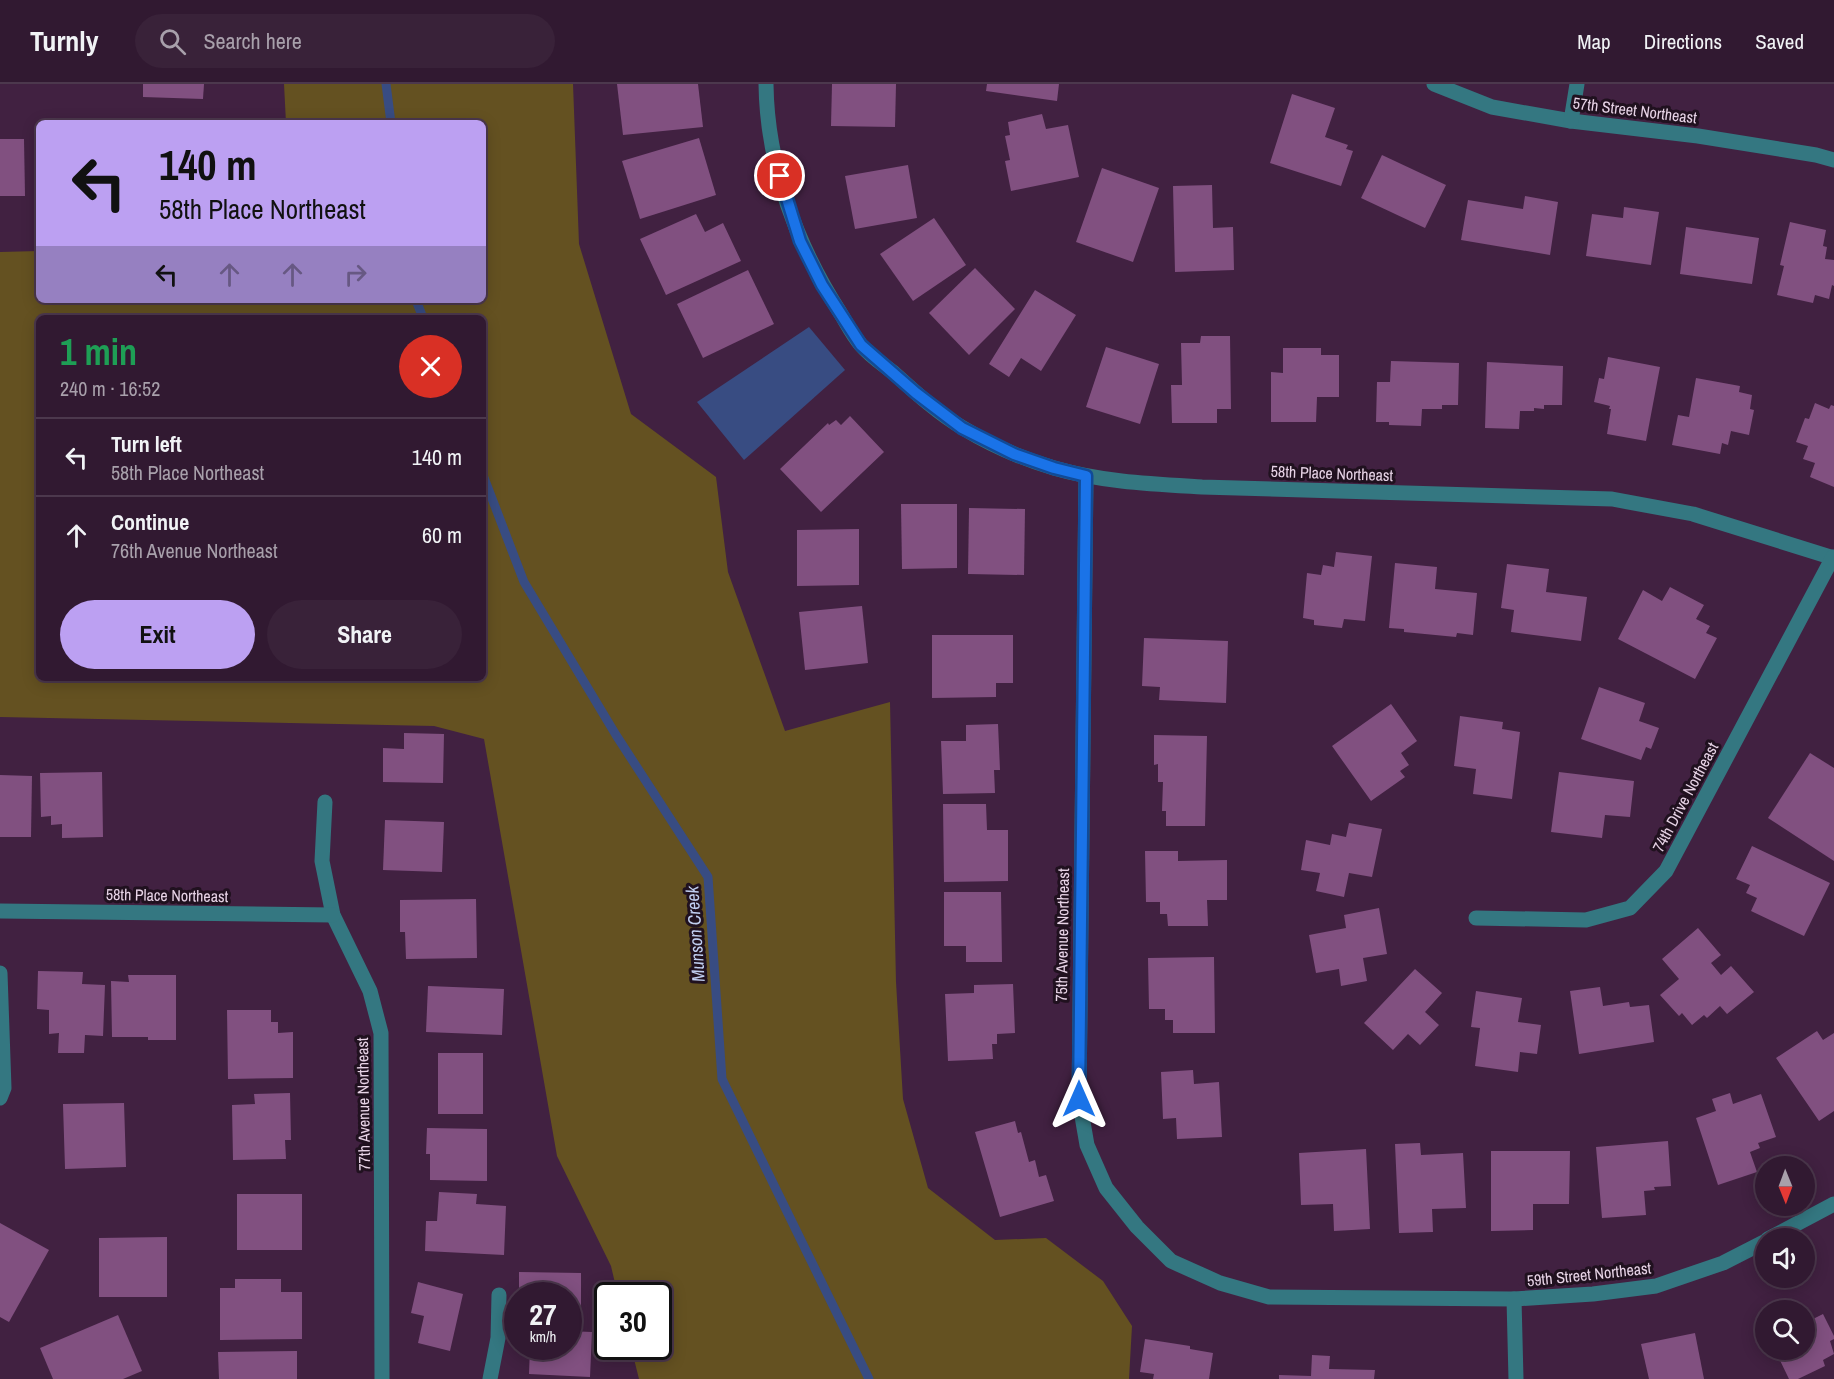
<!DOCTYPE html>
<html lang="en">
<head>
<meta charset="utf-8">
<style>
	body { margin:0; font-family:"Archivo Narrow",sans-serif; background:#392239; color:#f1f3f6; height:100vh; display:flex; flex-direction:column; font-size:22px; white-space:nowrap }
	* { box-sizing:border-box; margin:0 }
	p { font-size:20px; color:#a8a0ab }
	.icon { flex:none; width:33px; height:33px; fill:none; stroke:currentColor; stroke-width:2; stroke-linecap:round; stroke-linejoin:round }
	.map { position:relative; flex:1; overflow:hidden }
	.panel { position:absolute; left:36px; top:231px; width:450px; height:366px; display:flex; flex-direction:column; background:#311931; border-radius:9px; box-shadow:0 3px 15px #0003,0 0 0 2px #4c384d }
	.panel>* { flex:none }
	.hud { position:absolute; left:36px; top:36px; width:450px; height:183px; border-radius:9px; box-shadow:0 3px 15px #0003,0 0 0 2px #4c384d; background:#bca0f2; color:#111; overflow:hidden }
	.needle { width:39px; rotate:179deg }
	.buttons { position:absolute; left:1755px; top:1072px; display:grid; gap:12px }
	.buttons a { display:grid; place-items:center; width:60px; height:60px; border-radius:50%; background:#311931; box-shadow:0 3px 15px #0003,0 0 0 2px #4c384d; font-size:30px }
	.speed { position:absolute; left:504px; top:1198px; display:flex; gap:12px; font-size:30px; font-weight:700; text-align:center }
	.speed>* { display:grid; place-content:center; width:78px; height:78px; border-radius:50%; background:#311931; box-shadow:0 3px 15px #0003,0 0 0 2px #4c384d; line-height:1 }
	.speed small { font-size:15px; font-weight:400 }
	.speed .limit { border:3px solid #111; border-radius:9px; background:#fff; color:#111 }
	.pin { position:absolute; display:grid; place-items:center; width:51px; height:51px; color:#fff; margin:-26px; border:3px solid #fff; border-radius:50%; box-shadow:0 2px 6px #0007 }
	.me { position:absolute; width:66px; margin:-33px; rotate:0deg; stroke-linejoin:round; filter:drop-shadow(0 0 4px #0008) }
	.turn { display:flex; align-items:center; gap:21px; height:126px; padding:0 24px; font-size:27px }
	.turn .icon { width:78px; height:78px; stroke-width:2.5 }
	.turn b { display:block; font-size:42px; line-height:51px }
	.lanes { display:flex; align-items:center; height:57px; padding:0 24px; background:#0003; justify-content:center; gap:30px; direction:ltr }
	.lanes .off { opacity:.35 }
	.round { display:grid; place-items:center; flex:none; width:63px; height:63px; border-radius:32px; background:#392239 }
	.head { display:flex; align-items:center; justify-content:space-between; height:102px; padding:0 24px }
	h1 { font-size:36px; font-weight:800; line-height:45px; color:#1e9e55 }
	.primary-button { display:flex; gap:12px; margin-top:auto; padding:12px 24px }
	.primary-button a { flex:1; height:69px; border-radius:36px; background:#bca0f2; color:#111; font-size:24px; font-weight:800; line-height:69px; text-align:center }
	.primary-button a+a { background:#392239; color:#f1f3f6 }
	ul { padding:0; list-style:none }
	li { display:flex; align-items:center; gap:18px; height:78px; padding:0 24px; border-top:2px solid #4c384d }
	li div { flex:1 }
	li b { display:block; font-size:22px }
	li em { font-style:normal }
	header { display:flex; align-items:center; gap:36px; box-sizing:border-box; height:84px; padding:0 30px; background:#311931; border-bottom:2px solid #4c384d }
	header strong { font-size:28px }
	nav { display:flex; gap:33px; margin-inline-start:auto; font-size:21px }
	.search { width:420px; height:54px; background:#392239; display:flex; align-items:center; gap:15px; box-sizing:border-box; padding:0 21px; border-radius:33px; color:#a8a0ab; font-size:22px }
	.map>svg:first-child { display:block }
	.green { fill:#645121; fill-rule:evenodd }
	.water { fill:#384c82 }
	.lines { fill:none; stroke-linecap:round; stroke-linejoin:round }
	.stream { stroke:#384c82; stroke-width:9 }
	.building { fill:#815080 }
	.minor { stroke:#347781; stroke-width:15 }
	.route-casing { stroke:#114b97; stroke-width:15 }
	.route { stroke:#1a73e8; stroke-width:10 }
	.labels { text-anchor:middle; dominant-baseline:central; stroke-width:6; stroke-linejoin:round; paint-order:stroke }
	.street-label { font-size:16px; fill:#e7d3e6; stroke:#20111f }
	.water-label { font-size:18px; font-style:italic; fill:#c0cef0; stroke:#20111f }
</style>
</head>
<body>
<header>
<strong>Turnly</strong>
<div class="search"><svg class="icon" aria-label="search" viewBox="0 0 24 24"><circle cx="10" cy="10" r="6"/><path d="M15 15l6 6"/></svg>Search here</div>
<nav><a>Map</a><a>Directions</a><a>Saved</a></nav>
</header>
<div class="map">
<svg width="1834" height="1295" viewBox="0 0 1834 1295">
	<rect width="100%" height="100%" fill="#412141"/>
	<path class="green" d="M 284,0 L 573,0 L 579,160 L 631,330 L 716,393 L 728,488 L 785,647 L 890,618 L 896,898 L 903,1015 L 928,1104 L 995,1156 L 1046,1154 L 1103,1197 L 1132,1242 L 1129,1295 L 639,1295 L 631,1263 L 658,1263 L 658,1212 L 618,1212 L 611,1182 L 557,1072 L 484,655 L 434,642 L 0,633 L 0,168 L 39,167 L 39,216 L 483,216 L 483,39 L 286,39 ZM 39,234 L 483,234 L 483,594 L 39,594 Z"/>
	<polygon class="water" points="809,243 845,286 744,376 697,318"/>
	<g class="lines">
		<g class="stream">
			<polyline points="386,0 391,39"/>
			<polyline points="416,216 423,234"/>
			<polyline points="483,391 524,498 616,651 708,793 722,995 869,1295"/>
		</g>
	</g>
	<g class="building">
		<polygon points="143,0 204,0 203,15 143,13"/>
		<polygon points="617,0 698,0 703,43 623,51"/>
		<polygon points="832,0 896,0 895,43 831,42"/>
		<polygon points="987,0 1059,0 1057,17 986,7"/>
		<polygon points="1292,10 1335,24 1325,53 1348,61 1346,65 1353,67 1341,102 1270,79"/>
		<polygon points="1042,30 1046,45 1068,41 1079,93 1011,107 1005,77 1010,76 1005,52 1010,51 1008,38"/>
		<polygon points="699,54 716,111 640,135 622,77"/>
		<polygon points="0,55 24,55 25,112 0,112"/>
		<polygon points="1382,71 1446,101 1425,144 1361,114"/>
		<polygon points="908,81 917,134 855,145 845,92"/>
		<polygon points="1102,84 1159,104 1133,178 1076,158"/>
		<polygon points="1212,101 1213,144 1233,143 1234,186 1175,188 1173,102"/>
		<polygon points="1525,112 1558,118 1550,171 1461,156 1468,116 1523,125"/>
		<polygon points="1624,123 1659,128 1651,181 1586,172 1592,130 1623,134"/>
		<polygon points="696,130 705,148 723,139 741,177 666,211 640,155"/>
		<polygon points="934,134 966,181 913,217 880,170"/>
		<polygon points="1790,138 1826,146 1823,162 1827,163 1825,175 1834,176 1834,202 1832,201 1829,215 1815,211 1813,219 1777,211 1784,182 1780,181"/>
		<polygon points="1686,143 1759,154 1752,200 1680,190"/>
		<polygon points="975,184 1015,225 969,271 929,229"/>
		<polygon points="748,186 774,240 703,274 677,220"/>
		<polygon points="1035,206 1076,231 1041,287 1021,274 1009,293 989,280"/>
		<polygon points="1201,252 1230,252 1231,325 1217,325 1217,339 1172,339 1171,301 1182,301 1181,259 1200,259"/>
		<polygon points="1106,263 1159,280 1140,340 1086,323"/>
		<polygon points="1283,264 1321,264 1321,271 1339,271 1339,313 1317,313 1316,338 1271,338 1271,288 1283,289"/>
		<polygon points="1608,273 1660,283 1646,357 1607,350 1611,325 1609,325 1610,322 1594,318 1599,294 1604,295"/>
		<polygon points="1391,277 1459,279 1458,321 1442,321 1442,325 1422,325 1421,342 1389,341 1389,338 1376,338 1377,298 1390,298"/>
		<polygon points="1487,278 1563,282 1562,321 1544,321 1544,325 1534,324 1534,327 1520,327 1519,345 1485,344"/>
		<polygon points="1696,294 1740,302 1739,308 1752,311 1750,325 1754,326 1749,351 1731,347 1728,361 1722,359 1720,370 1672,361 1678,331 1689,333"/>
		<polygon points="1815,319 1829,325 1831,321 1834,322 1834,403 1810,393 1815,379 1803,375 1808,362 1796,358 1805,334 1809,335"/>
		<polygon points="850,332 884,368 821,428 780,385 828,339 829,341 836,336 841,341"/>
		<polygon points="901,420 957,420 957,484 902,485"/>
		<polygon points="969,424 1025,425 1024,491 968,490"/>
		<polygon points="859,445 859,501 797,502 797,446"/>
		<polygon points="1336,468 1372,472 1365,537 1344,535 1342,544 1314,541 1314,536 1303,534 1307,489 1321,491 1323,481 1334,483"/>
		<polygon points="1395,479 1437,483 1435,505 1477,509 1473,551 1457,549 1456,553 1404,548 1404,545 1389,544"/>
		<polygon points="1507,480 1549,485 1546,508 1587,513 1581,557 1511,548 1514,526 1501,524"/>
		<polygon points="1670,503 1704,521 1696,535 1710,542 1706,549 1717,554 1695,595 1618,555 1643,506 1662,517"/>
		<polygon points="862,522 868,579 805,586 799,528"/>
		<polygon points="932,551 1013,551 1013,599 996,599 996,613 932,614"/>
		<polygon points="1144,554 1228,557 1226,619 1159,616 1160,603 1142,602"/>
		<polygon points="1599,603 1645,619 1639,637 1659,644 1651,665 1646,663 1641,676 1581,655"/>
		<polygon points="1391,620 1417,657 1401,669 1409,681 1400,687 1405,693 1371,717 1332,662"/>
		<polygon points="1460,632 1503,638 1502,645 1520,648 1512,715 1473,710 1476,685 1454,682"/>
		<polygon points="998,640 1000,686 994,686 995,709 943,710 941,657 966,657 966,641"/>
		<polygon points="404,649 444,650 443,699 383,698 383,664 404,665"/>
		<polygon points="1154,651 1207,652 1205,742 1166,742 1166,727 1162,727 1163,698 1158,698 1158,680 1154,681"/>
		<polygon points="1810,669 1834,684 1834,777 1768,734"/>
		<polygon points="102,688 103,753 62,754 62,740 51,741 51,732 41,733 40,689"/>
		<polygon points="1559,688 1634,697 1630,733 1605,731 1602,754 1551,748"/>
		<polygon points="0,691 32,692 31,753 0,753"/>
		<polygon points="943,720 986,720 987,746 1008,746 1008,797 944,798"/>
		<polygon points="385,736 444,738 442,788 383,786"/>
		<polygon points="1349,739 1382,745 1372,793 1349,789 1344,813 1316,807 1320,789 1301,786 1306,756 1330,761 1332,750 1346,753"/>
		<polygon points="1752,762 1830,799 1804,852 1751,827 1757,814 1746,809 1750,801 1736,795"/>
		<polygon points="1145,767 1178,767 1178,777 1227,776 1227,816 1207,816 1208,842 1168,842 1167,830 1160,830 1160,818 1146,818"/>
		<polygon points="944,808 1001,808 1002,878 966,878 966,862 944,862"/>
		<polygon points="476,815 477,874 406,875 405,848 400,848 400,816"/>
		<polygon points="1379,824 1387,870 1363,874 1367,897 1341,902 1339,885 1316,889 1309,851 1346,844 1344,831"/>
		<polygon points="1698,844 1721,871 1711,879 1721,891 1731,882 1754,908 1727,930 1720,922 1707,934 1704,931 1692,941 1682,929 1679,932 1660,911 1679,895 1662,875"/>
		<polygon points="1214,873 1215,949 1173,949 1173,936 1165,936 1165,925 1149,925 1148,874"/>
		<polygon points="1415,885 1442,909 1425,928 1439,941 1420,961 1408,950 1393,966 1364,939"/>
		<polygon points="38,887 83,888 82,900 105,901 103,952 85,951 84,969 58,969 59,949 49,950 49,926 37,925"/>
		<polygon points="128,891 176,891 176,956 148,956 148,953 112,953 111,897 129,898"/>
		<polygon points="1013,900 1015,949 997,950 997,960 992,960 993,975 948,977 945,910 974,909 974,901"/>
		<polygon points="428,902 504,905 502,951 426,948"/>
		<polygon points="1600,903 1603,922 1629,918 1630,923 1649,921 1654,958 1579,970 1570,907"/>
		<polygon points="1476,907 1522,914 1518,938 1541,941 1537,970 1520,968 1518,988 1475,982 1480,944 1471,943"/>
		<polygon points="227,926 271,926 271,938 278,938 278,949 293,948 293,994 228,995"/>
		<polygon points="1817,947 1823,956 1834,949 1834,1027 1819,1037 1776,974"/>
		<rect x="438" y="969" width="45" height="61"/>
		<polygon points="1193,986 1194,1000 1219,998 1222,1053 1177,1055 1176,1034 1163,1035 1161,988"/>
		<polygon points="290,1009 291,1056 285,1056 286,1075 233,1076 232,1021 255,1020 254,1010"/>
		<polygon points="1730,1009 1733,1020 1761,1010 1776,1053 1758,1059 1760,1064 1750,1068 1757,1088 1718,1101 1696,1034 1716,1027 1712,1015"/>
		<polygon points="124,1019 126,1083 65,1085 63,1020"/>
		<polygon points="1015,1037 1018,1049 1021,1048 1029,1078 1035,1076 1039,1093 1046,1091 1054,1117 1000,1133 975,1048"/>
		<polygon points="427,1044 487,1045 487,1097 430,1096 430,1070 426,1070"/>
		<polygon points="1668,1057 1671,1102 1654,1103 1655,1106 1644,1107 1646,1131 1602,1134 1596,1063"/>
		<polygon points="1420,1059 1421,1071 1463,1069 1466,1124 1432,1125 1433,1148 1399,1149 1395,1060"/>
		<polygon points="1366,1065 1370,1145 1334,1147 1333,1120 1301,1121 1299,1069"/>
		<polygon points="1491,1067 1570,1067 1569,1120 1533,1120 1533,1146 1491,1147"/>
		<polygon points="439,1108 477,1110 476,1120 506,1122 504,1171 425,1167 426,1137 437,1137"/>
		<rect x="237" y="1110" width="65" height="56"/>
		<polygon points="0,1139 49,1166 9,1238 0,1233"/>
		<polygon points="167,1153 167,1213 99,1213 99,1154"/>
		<polygon points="519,1188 581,1189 581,1235 568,1235 568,1212 519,1212"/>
		<polygon points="235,1195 281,1195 281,1208 302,1208 302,1255 220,1256 220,1204 235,1204"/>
		<polygon points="418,1198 463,1210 450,1267 418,1259 424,1232 411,1229"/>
		<polygon points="1790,1216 1796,1227 1768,1227"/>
		<polygon points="1804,1228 1809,1237 1823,1230 1834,1252 1834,1255 1830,1257 1834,1270 1823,1276 1825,1282 1798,1295 1789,1295 1775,1266 1804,1266"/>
		<polygon points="118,1231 142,1287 123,1295 53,1295 40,1264"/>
		<polygon points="568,1247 592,1248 590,1293 529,1290 530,1263 568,1263"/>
		<polygon points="1695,1249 1704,1295 1649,1295 1641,1260"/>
		<polygon points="1145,1255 1190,1262 1190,1265 1213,1269 1209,1295 1153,1295 1154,1290 1140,1288"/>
		<polygon points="297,1267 297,1295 219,1295 218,1268"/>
		<polygon points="1312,1271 1330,1272 1329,1285 1375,1286 1374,1295 1279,1295 1279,1291 1311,1292"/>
	</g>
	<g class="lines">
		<g class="minor">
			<path d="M 766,0 C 767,82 797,162 841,230 C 847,240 853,252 861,261 C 870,272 884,281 895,290 C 916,309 939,330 963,344 C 991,361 1023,375 1054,384 C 1102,398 1152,400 1202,403 L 1612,415 L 1693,430 L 1834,474"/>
			<polyline points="1434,0 1492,23 1571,37 1698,52 1816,71 1834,76"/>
			<polyline points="1571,37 1577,0"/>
			<polyline points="1086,392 1079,1015 1087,1061 1106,1104 1137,1143 1171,1177 1220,1199 1269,1213 1514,1215 1593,1210 1656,1202 1723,1179 1766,1157"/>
			<polyline points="325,718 322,777 333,831 370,907 381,949 382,1295"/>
			<polyline points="0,827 333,831"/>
			<polyline points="1476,834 1586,836 1630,824 1666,787 1833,473"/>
			<polyline points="0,889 4,1004 0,1014"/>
			<polyline points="1768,1155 1834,1120"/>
			<polyline points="1514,1215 1516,1295"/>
			<polyline points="490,1295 498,1254 499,1211"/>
		</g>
	</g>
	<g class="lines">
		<defs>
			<polyline id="route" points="780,92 800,157 822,201 861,261 916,309 962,344 1014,370 1054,384 1086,392 1079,1015"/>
		</defs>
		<use href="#route" class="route-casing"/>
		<use href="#route" class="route"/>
	</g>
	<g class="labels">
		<g class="street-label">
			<text transform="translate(1635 26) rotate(7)">57th Street Northeast</text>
			<text transform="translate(1332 389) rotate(2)">58th Place Northeast</text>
			<text transform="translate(1685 713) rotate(-62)">74th Drive Northeast</text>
			<text transform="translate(167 811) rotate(1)">58th Place Northeast</text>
			<text transform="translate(1062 851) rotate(-89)">75th Avenue Northeast</text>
			<text transform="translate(363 1020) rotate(-91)">77th Avenue Northeast</text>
			<text transform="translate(1589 1190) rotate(-6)">59th Street Northeast</text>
		</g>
		<g class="water-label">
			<text transform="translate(695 850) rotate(-94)">Munson Creek</text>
		</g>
	</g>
</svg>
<div class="buttons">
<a><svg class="needle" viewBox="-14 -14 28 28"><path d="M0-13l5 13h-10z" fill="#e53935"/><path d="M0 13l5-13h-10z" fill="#a8a0ab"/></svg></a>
<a><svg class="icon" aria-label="sound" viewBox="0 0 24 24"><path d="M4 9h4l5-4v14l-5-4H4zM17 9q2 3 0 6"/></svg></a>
<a><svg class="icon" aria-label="search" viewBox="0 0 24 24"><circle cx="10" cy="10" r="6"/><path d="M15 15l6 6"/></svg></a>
</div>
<div class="speed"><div>27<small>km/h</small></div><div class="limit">30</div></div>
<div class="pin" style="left:780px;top:92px;background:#d93025"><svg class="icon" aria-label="arrive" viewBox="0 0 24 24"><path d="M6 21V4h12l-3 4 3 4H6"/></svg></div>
<svg class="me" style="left:1079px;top:1015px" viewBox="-20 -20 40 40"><path d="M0-17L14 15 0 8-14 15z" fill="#1a73e8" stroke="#fff" stroke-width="4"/></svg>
<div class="hud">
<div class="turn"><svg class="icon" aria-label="left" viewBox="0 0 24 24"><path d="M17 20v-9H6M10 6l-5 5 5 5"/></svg><div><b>140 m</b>58th Place Northeast</div></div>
<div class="lanes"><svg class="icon" aria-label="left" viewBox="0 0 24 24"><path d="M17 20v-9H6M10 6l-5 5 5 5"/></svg><svg class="icon off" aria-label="ahead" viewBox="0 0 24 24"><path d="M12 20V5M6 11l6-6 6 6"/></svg><svg class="icon off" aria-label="ahead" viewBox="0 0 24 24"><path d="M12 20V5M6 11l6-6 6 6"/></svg><svg class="icon off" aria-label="right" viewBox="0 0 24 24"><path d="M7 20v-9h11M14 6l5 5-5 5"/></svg></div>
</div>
<section class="panel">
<div class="head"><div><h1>1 min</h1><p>240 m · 16:52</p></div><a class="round" style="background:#d93025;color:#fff"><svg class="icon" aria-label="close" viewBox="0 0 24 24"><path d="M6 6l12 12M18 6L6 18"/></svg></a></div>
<ul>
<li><svg class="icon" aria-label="left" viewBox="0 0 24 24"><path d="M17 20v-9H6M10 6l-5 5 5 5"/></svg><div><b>Turn left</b><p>58th Place Northeast</p></div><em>140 m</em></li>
<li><svg class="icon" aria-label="ahead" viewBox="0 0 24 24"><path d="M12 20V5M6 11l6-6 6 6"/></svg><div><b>Continue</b><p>76th Avenue Northeast</p></div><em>60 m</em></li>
</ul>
<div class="primary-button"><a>Exit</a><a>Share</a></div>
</section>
</div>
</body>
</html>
